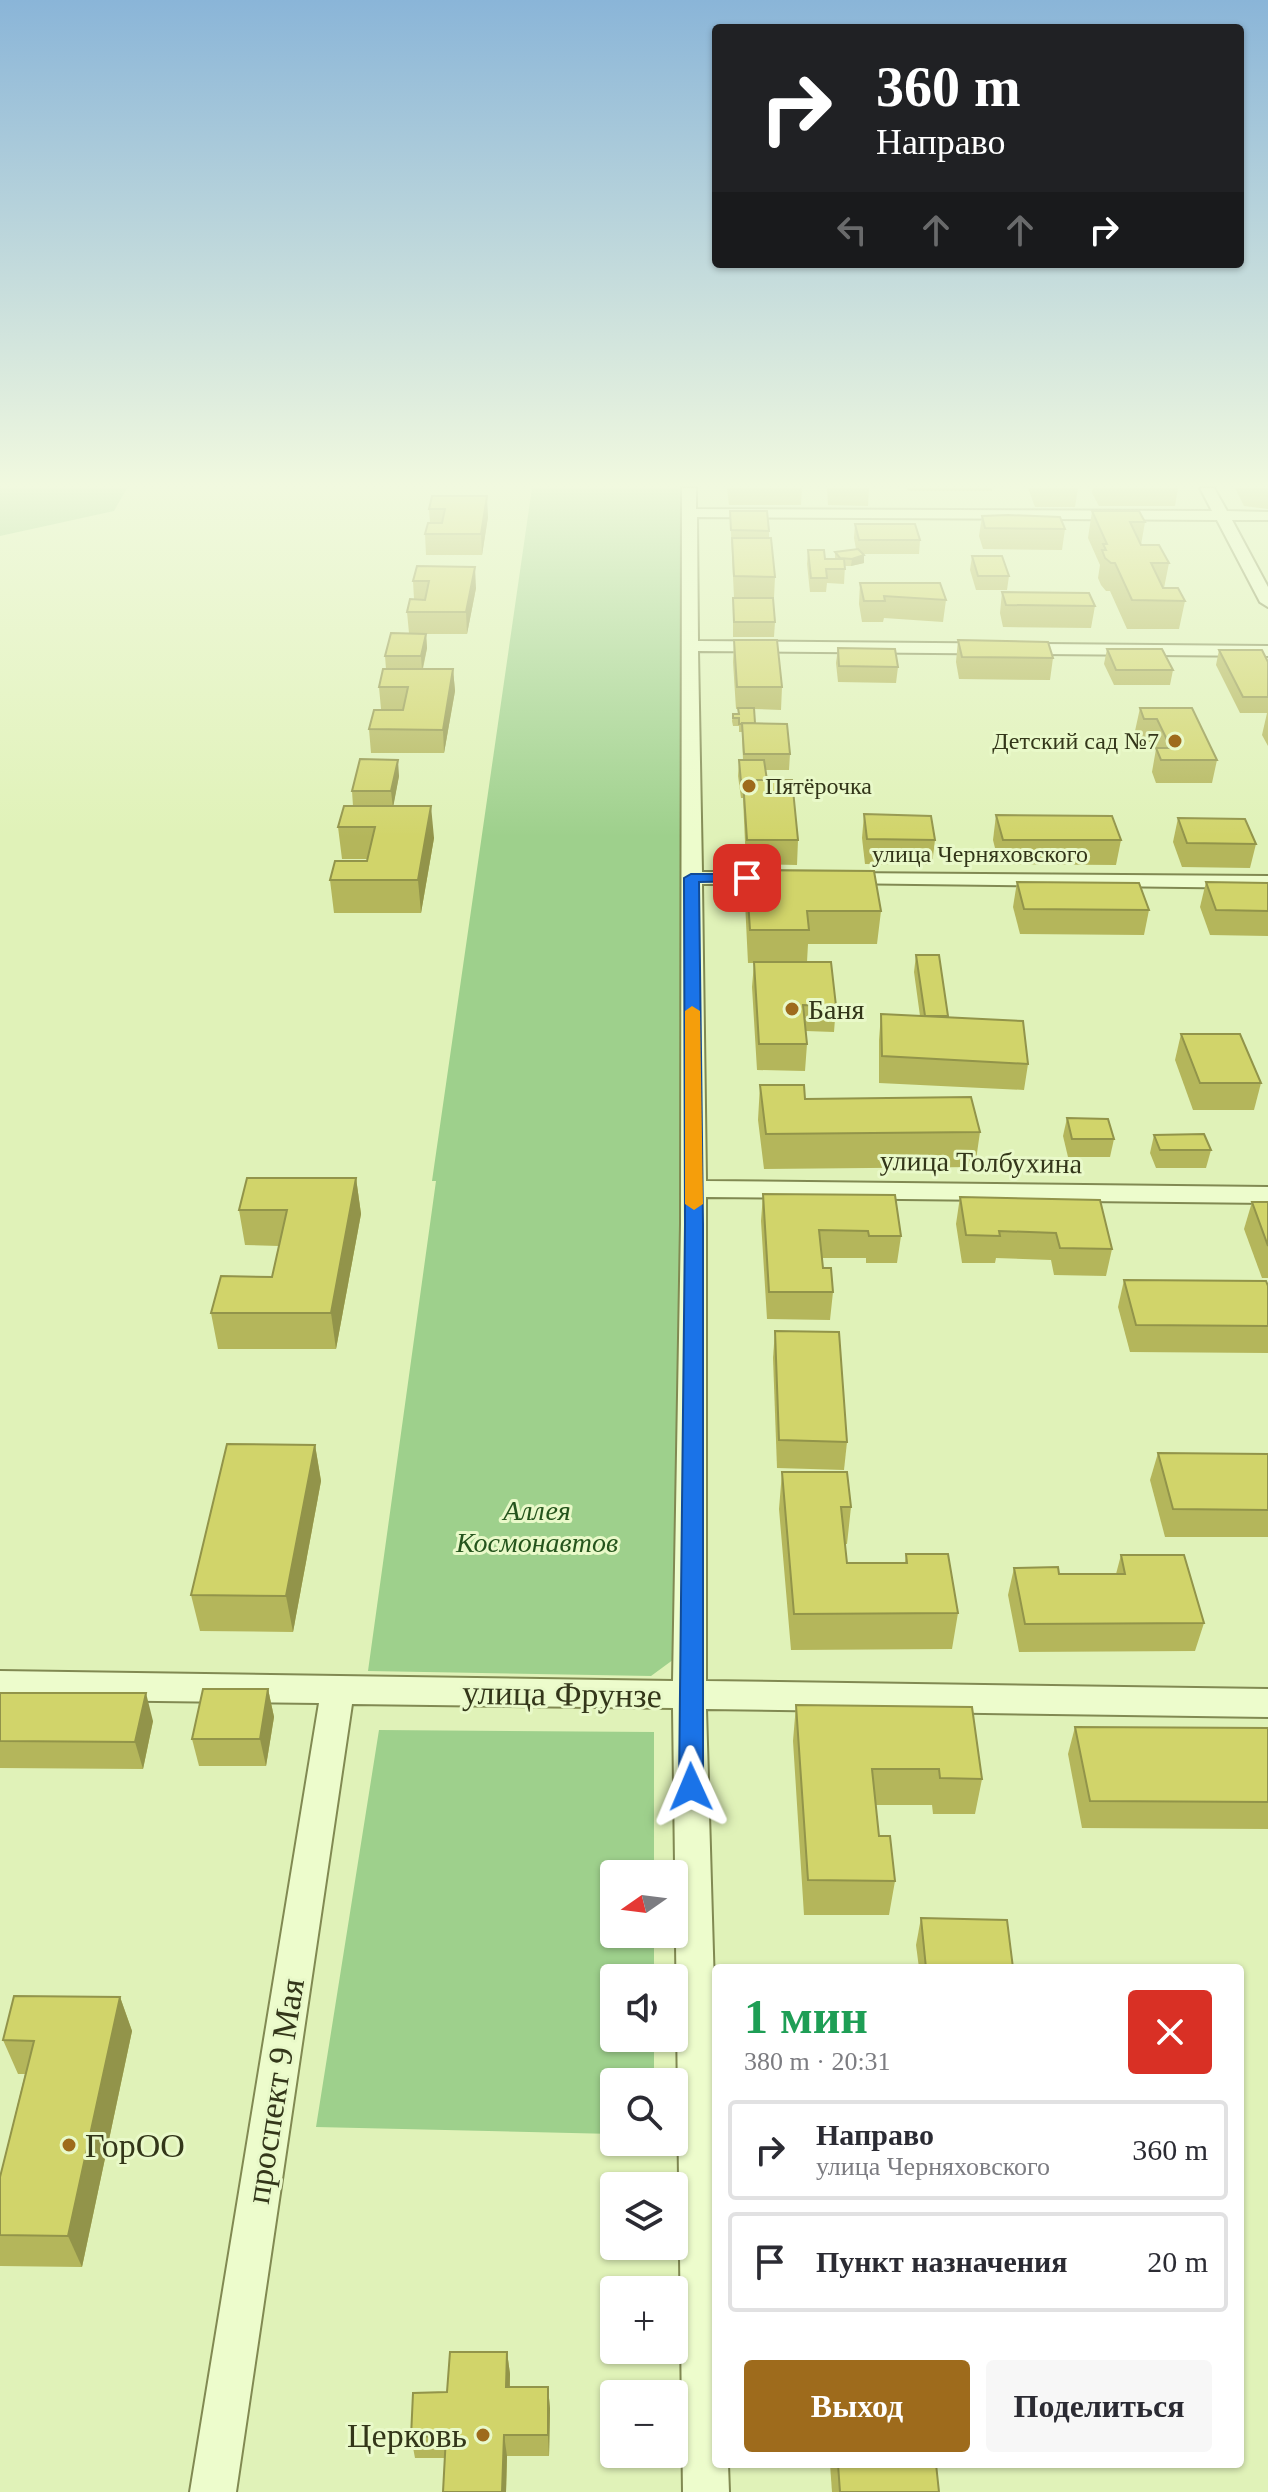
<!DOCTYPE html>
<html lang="ru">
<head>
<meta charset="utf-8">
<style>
	body { margin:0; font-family:"Times New Roman",serif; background:#f7f7f7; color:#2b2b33; height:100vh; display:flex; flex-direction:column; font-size:30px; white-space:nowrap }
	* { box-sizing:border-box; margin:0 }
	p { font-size:26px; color:#7c7c81 }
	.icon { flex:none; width:44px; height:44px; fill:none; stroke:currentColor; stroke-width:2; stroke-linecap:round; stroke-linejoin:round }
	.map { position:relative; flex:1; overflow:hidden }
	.sheet { position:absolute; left:712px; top:1964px; width:532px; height:504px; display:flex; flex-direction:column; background:#fff; border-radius:8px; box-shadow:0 2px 6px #0004 }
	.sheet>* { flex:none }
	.banner { position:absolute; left:712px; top:24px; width:532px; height:244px; border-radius:8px; box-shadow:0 2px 6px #0004; background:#202124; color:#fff; overflow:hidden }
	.needle { width:52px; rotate:256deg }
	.buttons { position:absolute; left:600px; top:1860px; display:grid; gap:16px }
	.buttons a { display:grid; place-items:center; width:88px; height:88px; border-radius:8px; background:#fff; box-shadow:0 2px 6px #0004; font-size:40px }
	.pin { position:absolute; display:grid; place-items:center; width:68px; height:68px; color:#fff; margin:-34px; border-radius:16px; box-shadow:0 4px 12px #0006 }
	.me { position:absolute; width:88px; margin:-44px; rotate:359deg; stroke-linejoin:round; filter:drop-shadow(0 0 6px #0008) }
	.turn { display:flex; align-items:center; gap:28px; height:168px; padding:0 32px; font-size:36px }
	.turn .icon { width:104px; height:104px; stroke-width:2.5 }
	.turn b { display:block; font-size:56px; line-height:68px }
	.lanes { display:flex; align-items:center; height:76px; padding:0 32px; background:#0003; justify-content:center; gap:40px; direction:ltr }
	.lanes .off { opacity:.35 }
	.round { display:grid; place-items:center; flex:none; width:84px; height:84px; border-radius:8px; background:#f7f7f7 }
	.head { display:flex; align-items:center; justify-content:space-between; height:136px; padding:0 32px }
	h1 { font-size:48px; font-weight:600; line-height:60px; color:#1e9e55 }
	.button { display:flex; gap:16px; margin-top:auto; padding:16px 32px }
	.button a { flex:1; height:92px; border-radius:8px; background:#9e6b1c; color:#fff; font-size:32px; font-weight:600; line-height:92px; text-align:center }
	.button a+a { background:#f7f7f7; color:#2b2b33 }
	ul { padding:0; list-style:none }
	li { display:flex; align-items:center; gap:24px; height:100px; margin:0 16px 12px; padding:0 16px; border:4px solid #e1e1e2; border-radius:8px }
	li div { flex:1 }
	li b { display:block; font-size:30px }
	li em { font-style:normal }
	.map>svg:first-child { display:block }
	.green { fill:#9ed08c }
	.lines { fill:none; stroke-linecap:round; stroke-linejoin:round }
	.minor-casing { stroke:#818952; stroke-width:4 }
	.minor { fill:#edfccc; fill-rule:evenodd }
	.wall { fill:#b4b65b }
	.shaded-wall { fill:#92944a }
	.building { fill:#d1d46a; stroke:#92944a; stroke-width:2 }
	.route { fill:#1a73e8; stroke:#114b97; stroke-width:2 }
	.slow { fill:#f59e0b }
	.poi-dot { fill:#9e6b1c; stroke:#e9f9c9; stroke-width:3 }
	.labels { text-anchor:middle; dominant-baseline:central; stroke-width:6; stroke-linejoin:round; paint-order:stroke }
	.far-poi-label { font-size:24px; fill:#333619; stroke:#e9f9c9; text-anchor:end }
	.far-street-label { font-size:24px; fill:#333619; stroke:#e9f9c9 }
	.poi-label { font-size:28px; fill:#333619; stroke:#e9f9c9; text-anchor:start }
	.street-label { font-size:28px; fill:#333619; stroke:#e9f9c9 }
	.park-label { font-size:28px; font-style:italic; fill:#25551d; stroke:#e9f9c9 }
	.near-street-label { font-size:34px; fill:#333619; stroke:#e9f9c9 }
	.near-poi-label { font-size:34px; fill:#333619; stroke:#e9f9c9; text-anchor:start }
</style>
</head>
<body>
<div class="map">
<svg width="1268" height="2492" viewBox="0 0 1268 2492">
	<rect width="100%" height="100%" fill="#e0f2b8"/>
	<g class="green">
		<polygon points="0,488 127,488 114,511 0,536"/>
		<polygon points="532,488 682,488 685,1651 651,1676 368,1671 436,1181 432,1181"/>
		<polygon points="379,1730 654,1732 654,1874 614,1874 614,1934 654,1934 654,1978 614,1978 614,2038 654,2038 654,2082 614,2082 614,2134 316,2127"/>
	</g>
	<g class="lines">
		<defs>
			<g id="minor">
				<polygon points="682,488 696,488 696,509 1212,511 1200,488 1214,488 1227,511 1268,512 1268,520 1232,520 1268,587 1268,607 1260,602 1217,520 697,517 698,641 1268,646 1268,656 698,651 702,872 780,872 790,878 780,884 702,884 706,1181 1268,1187 1268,1203 706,1197 706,1681 1268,1689 1268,1717 706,1709 716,2057 716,2464 728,2464 729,2492 683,2492 673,1708 352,1704 236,2492 190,2492 319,1703 0,1699 0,1671 673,1681 681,1224"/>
				<polygon points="840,873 1268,876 1268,888 833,883 830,879"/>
			</g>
		</defs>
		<use href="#minor" class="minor-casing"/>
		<use href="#minor" class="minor"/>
	</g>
	<g class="wall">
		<polygon points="727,488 802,488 801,505 729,505"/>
		<polygon points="827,488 869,488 868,506 828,505"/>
		<polygon points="907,488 992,488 992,491 908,491"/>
		<polygon points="1028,488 1078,488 1075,507 1035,507"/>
		<polygon points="1093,488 1178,488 1175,506 1099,506 1092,493"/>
		<polygon points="1235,488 1268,488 1268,509 1244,506"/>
		<polygon points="432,496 488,517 482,555 426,555 425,534 430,523 429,509"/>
		<polygon points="730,511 769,531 769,538 775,577 774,598 734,598"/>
		<polygon points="1092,511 1145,522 1141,545 1169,563 1164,588 1185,601 1179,629 1127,629 1110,591 1106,591 1101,585 1098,578 1100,565 1088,538"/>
		<polygon points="982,516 1065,529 1062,550 983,549 979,536"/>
		<polygon points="855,524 920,540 919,554 862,554 864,555 864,563 851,566 845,566 844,584 827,583 826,592 810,592 807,564 808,550 825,559 835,559 835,552 856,549 854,538"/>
		<polygon points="972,556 1009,576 1007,590 976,590 970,570"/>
		<polygon points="417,566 476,588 467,634 426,634 427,648 423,669 453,669 455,691 444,753 371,753 369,729 403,710 381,709 379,687 386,669 385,656 409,633 407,612 414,599 413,581"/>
		<polygon points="860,583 946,600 943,622 884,618 883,622 862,622 859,604"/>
		<polygon points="1002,592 1095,606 1091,628 1003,627 1000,613"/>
		<polygon points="733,598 775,622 774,637 733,637"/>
		<polygon points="734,640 782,687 781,710 754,709 755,723 790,754 789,770 765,770 767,780 798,840 797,865 746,864 743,798 741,798 738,776 739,760 743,760 742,732 739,732 739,726 733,726 732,721 733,714 738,714 738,709 736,709 733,662"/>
		<polygon points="958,640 1053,658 1050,680 959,679 956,662"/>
		<polygon points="838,648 898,667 896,683 838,682 836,663"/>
		<polygon points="1107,649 1173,670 1170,685 1114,685 1104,664"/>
		<polygon points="1219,650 1268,662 1268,746 1262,735 1267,713 1240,713 1216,665"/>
		<polygon points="1140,708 1192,708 1217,760 1212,783 1156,783 1152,772 1156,749 1153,742 1140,742 1135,731"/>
		<polygon points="399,776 393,806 434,838 421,913 334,913 330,880 367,861 368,859 342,859 338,827 353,806 352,791"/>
		<polygon points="864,814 935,840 932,865 865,864 862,838"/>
		<polygon points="996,815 1121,840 1116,865 999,864 993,840"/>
		<polygon points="1178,818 1256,844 1250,868 1182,867 1173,842"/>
		<polygon points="746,870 881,911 877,944 808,944 807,962 836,1006 834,1032 806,1031 807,1044 805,1071 757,1070 752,987 754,963 748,963 745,902"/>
		<polygon points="1017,882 1149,910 1144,935 1020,934 1013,907"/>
		<polygon points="1206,882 1268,883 1268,936 1210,935 1200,907"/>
		<polygon points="916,955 948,1018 1028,1064 1024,1090 879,1083 879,1040 881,1014 920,1016 914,972"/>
		<polygon points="1181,1034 1261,1083 1254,1110 1193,1110 1175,1060"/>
		<polygon points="760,1085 805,1099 980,1132 975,1167 764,1169 758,1120"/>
		<polygon points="1067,1118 1114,1139 1110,1157 1068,1157 1063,1136"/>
		<polygon points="1154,1135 1211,1150 1206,1168 1156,1168 1150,1153"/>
		<polygon points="356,1178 361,1214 336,1349 218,1349 211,1313 272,1277 279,1246 245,1245 239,1210"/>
		<polygon points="763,1194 901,1236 897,1263 866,1263 866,1258 821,1258 823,1268 833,1292 830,1320 767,1319 761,1221"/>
		<polygon points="960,1197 1112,1249 1106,1276 1054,1275 1051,1260 996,1258 995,1263 962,1263 956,1224"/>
		<polygon points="1252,1202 1268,1202 1268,1278 1262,1278 1244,1229"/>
		<polygon points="1124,1280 1268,1286 1268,1353 1130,1352 1118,1307"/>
		<polygon points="775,1331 847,1442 844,1470 777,1468 773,1358"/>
		<polygon points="315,1445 321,1481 293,1632 200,1631 191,1595"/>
		<polygon points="1158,1453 1268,1454 1268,1537 1165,1537 1150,1480"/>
		<polygon points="782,1472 851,1507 847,1544 845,1544 847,1563 905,1563 906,1554 958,1613 952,1649 791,1650 779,1509"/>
		<polygon points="1121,1555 1204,1623 1195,1651 1019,1652 1008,1595 1014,1568 1059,1574 1116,1574"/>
		<polygon points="268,1689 274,1717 266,1766 199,1766 192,1739"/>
		<polygon points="0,1693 153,1721 143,1769 0,1768"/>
		<polygon points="796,1705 982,1779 975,1814 933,1814 932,1805 876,1805 879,1836 895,1881 889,1915 804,1915 793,1741"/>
		<polygon points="1075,1727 1268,1728 1268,1829 1082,1828 1068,1754"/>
		<polygon points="921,1918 1013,1968 919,1968 916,1945"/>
		<polygon points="120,1997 132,2031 82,2267 0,2266 0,2177 25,2074 18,2074 3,2040"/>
		<polygon points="507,2352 510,2374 510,2387 548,2387 550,2409 549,2456 507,2456 506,2492 443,2492 445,2458 415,2458 411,2437 447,2392"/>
		<polygon points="830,2464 936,2464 939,2492 832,2492"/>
	</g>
	<g class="shaded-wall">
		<polygon points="487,496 488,517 482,555 481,534"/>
		<polygon points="864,555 864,563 851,566 852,559"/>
		<polygon points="475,567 476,588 467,634 466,612"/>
		<polygon points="426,634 427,648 422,671 421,656"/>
		<polygon points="453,669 455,691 444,753 443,730"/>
		<polygon points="398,760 399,776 393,808 391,791"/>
		<polygon points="431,806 434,838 421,913 418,880"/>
		<polygon points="356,1178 361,1214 336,1349 331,1313"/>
		<polygon points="315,1445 321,1481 293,1632 286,1596"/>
		<polygon points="268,1689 274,1717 266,1766 260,1739"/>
		<polygon points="146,1693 153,1721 143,1769 135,1742"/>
		<polygon points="120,1997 132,2031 82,2267 68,2236"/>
		<polygon points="507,2352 510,2374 509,2409 506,2387"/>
		<polygon points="548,2387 550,2409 549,2456 548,2435"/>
		<polygon points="504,2435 507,2456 506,2492 502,2492"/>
	</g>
	<g class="building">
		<polygon points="432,496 487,496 481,534 425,534 428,523 442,523 445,509 429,509"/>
		<polygon points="730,511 767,511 769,531 731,530"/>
		<polygon points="1092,511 1139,511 1145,522 1130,522 1141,545 1159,545 1169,563 1151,563 1163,588 1178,588 1185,601 1132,600 1115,563 1111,563 1105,558 1102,550 1106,550 1103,544 1107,544"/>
		<polygon points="1008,515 1060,517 1065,529 985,528 982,516"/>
		<polygon points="855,524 915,524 920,540 859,540"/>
		<polygon points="732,538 771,538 775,577 734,576"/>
		<polygon points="858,549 864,555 852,559 840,558 835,552"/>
		<polygon points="808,550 824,550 825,559 844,559 845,569 826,569 827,578 811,578"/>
		<polygon points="972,556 1002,556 1009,576 978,576"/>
		<polygon points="417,566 475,567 466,612 407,612 410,599 425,600 429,581 413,581"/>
		<polygon points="860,583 940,583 946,600 884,596 885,601 864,601"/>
		<polygon points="1002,592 1089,593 1095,606 1006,605"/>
		<polygon points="733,598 773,598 775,622 734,622"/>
		<polygon points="391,633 426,634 421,656 385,656"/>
		<polygon points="734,640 777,640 782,687 737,687"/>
		<polygon points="958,640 1048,642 1053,658 962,657"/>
		<polygon points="838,648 895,649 898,667 839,666"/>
		<polygon points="1107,649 1162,649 1173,670 1116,670"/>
		<polygon points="1219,650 1262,650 1268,662 1268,697 1243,697"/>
		<polygon points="383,669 453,669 443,730 369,729 374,710 403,710 408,687 379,687"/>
		<polygon points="738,708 754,708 755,723 739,724 739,718 733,718 733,714 739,714"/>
		<polygon points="1140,708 1192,708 1217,760 1161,760 1156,748 1171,748 1157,719 1144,719"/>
		<polygon points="742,723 787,724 790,754 744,754"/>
		<polygon points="360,759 398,760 391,791 352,791"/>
		<polygon points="739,760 764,760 767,780 743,780 744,782 741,782"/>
		<polygon points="743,780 792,780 798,840 747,840"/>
		<polygon points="344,806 431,806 418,880 330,880 335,861 367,861 375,827 338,827"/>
		<polygon points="864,814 931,816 935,840 867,839"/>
		<polygon points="996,815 1112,816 1121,840 1003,840"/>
		<polygon points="1178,818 1245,819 1256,844 1187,843"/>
		<polygon points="746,870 874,871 881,911 807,911 809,930 750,930"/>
		<polygon points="1017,882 1139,883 1149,910 1024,909"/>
		<polygon points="1206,882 1268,883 1268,911 1216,910"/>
		<polygon points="916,955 939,955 948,1016 925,1016"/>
		<polygon points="754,962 831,962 836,1006 803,1005 807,1044 759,1044"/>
		<polygon points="881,1014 1023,1021 1028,1064 882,1056"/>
		<polygon points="1181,1034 1240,1034 1261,1083 1200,1083"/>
		<polygon points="760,1085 804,1085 805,1099 971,1097 980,1132 766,1134"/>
		<polygon points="1067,1118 1108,1119 1114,1139 1072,1139"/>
		<polygon points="1204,1134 1211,1150 1160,1150 1154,1135"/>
		<polygon points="247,1178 356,1178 331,1313 211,1313 221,1276 272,1277 287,1210 239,1210"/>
		<polygon points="763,1194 895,1195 901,1236 869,1236 868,1231 819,1230 823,1268 831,1268 833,1292 769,1292"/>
		<polygon points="960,1197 1100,1200 1112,1249 1060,1248 1056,1233 999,1231 1000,1236 966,1235"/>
		<polygon points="1252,1202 1268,1202 1268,1246"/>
		<polygon points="1124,1280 1266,1281 1268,1286 1268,1326 1136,1325"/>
		<polygon points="775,1331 839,1332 847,1442 779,1440"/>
		<polygon points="227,1444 315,1445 286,1596 191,1595"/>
		<polygon points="1158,1453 1268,1454 1268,1510 1173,1509"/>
		<polygon points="782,1472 847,1472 851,1507 841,1507 847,1563 907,1563 906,1554 948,1554 958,1613 794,1614"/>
		<polygon points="1121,1555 1184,1555 1204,1623 1025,1624 1014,1568 1058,1567 1059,1574 1125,1574"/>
		<polygon points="203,1689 268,1689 260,1739 192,1739"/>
		<polygon points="0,1693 146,1693 135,1742 0,1741"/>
		<polygon points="796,1705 972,1707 982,1779 940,1778 939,1769 872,1769 879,1836 890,1836 895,1881 808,1880"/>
		<polygon points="1075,1727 1268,1728 1268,1802 1090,1801"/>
		<polygon points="921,1918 1007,1920 1013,1968 926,1968"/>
		<polygon points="14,1996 120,1997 68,2236 0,2235 0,2177 34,2041 3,2040"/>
		<polygon points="450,2352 507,2352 506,2387 548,2387 548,2435 504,2435 502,2492 443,2492 446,2436 411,2437 413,2393 447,2392"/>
		<polygon points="838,2464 936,2464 939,2492 840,2492"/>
	</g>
	<linearGradient id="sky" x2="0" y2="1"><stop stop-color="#8ab5d8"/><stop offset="0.58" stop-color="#f1f9df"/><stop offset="1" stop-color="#f1f9df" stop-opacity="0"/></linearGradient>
	<rect width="1268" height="837" fill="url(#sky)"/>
	<polygon class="route" points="747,874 752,875 752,881 699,882 703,1224 703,1787 700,1795 691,1798 682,1795 679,1787 685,1224 684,878 691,874"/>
	<polygon class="slow" points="692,1006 700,1011 703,1204 694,1210 685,1204 685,1011"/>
	<g class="poi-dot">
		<circle cx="1175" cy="741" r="8"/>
		<circle cx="749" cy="786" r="8"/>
		<circle cx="792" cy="1009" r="8"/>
		<circle cx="69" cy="2145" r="8"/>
		<circle cx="483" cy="2435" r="8"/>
	</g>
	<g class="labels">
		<g class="far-poi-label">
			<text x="1159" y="741">Детский сад №7</text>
			<text x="765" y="786" text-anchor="start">Пятёрочка</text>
		</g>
		<g class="far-street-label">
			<text x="980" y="854">улица Черняховского</text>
		</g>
		<g class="poi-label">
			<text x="808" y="1009">Баня</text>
		</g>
		<g class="street-label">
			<text transform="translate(981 1162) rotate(1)">улица Толбухина</text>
		</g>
		<g class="park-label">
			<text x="537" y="1510">Аллея<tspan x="537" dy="32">Космонавтов</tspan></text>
		</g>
		<g class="near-street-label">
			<text transform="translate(562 1694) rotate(1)">улица Фрунзе</text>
			<text transform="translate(275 2091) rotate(-81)">проспект 9 Мая</text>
		</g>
		<g class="near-poi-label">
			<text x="85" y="2145">ГорОО</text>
			<text x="467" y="2435" text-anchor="end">Церковь</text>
		</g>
	</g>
</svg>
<div class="buttons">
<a><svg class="needle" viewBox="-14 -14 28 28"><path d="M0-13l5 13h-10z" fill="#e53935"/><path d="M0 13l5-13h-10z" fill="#7c7c81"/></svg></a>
<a><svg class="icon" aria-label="sound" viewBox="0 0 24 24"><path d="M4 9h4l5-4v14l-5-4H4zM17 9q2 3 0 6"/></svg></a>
<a><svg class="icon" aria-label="search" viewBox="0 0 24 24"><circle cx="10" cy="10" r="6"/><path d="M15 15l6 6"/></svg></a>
<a><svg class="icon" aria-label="layers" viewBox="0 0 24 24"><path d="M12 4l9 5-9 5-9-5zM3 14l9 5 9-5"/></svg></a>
<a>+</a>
<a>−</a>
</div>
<div class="pin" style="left:747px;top:878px;background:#d93025"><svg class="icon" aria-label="arrive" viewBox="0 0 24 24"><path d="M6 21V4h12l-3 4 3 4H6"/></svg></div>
<svg class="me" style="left:691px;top:1787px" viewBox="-20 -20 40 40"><path d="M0-17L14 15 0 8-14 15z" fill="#1a73e8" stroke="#fff" stroke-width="4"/></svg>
<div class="banner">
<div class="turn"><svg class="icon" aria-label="right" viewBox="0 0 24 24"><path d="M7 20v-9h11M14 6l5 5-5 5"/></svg><div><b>360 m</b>Направо</div></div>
<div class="lanes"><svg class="icon off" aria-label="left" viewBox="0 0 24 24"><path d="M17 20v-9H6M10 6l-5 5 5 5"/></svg><svg class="icon off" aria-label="ahead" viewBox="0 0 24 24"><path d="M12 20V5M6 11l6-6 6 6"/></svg><svg class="icon off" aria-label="ahead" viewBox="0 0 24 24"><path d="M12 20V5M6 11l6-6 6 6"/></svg><svg class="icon" aria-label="right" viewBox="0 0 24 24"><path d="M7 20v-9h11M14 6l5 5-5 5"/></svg></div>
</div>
<section class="sheet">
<div class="head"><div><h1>1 мин</h1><p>380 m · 20:31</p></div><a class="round" style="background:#d93025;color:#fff"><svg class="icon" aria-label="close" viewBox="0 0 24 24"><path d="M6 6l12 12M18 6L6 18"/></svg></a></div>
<ul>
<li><svg class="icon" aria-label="right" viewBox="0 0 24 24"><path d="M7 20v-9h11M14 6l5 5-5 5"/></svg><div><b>Направо</b><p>улица Черняховского</p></div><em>360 m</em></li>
<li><svg class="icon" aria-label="arrive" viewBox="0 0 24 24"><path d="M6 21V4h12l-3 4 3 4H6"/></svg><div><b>Пункт назначения</b></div><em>20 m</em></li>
</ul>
<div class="button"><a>Выход</a><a>Поделиться</a></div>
</section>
</div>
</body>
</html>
